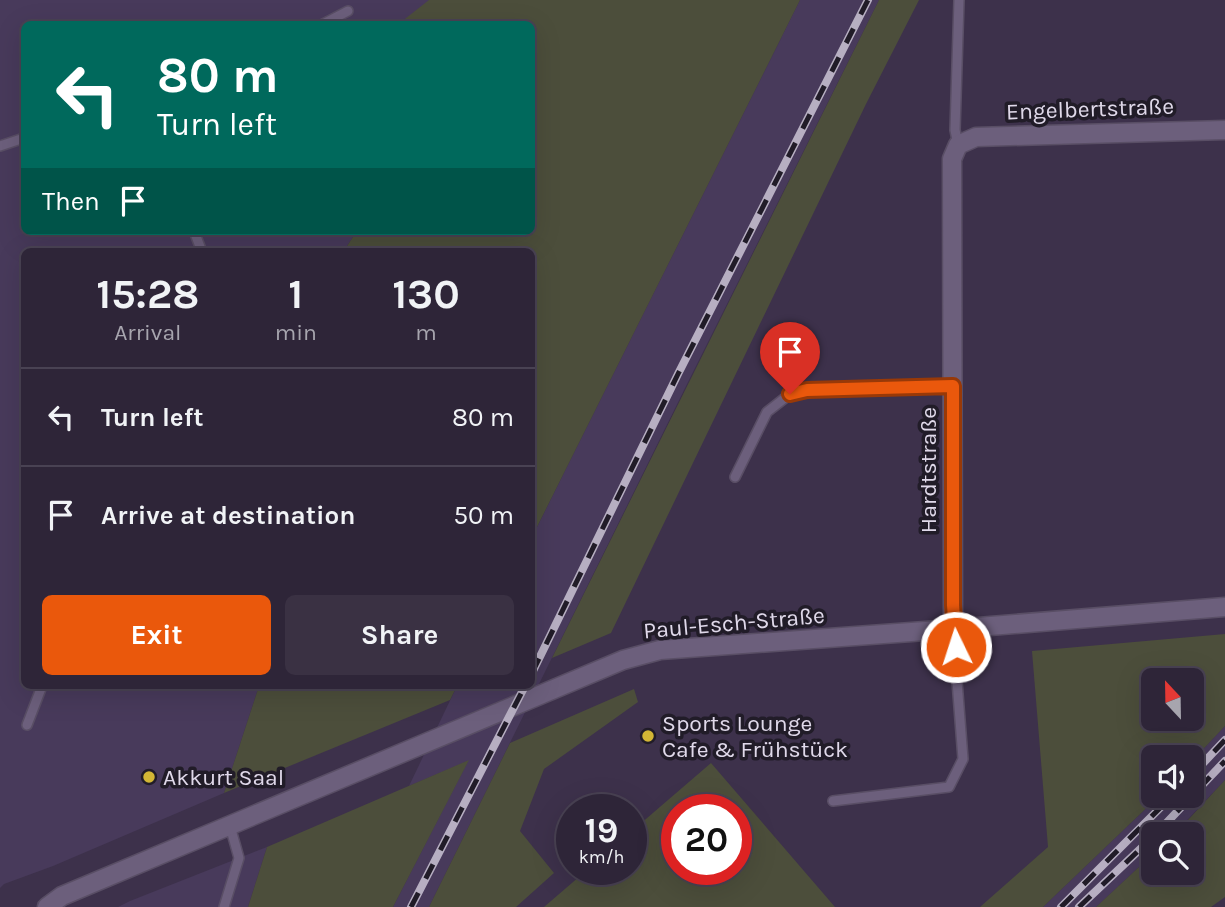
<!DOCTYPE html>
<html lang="en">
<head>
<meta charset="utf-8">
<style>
	body { margin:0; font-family:Karla,sans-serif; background:#3a3143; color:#f1f3f6; height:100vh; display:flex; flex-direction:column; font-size:26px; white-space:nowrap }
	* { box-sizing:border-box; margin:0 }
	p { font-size:23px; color:#a7a5ae }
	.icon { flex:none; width:38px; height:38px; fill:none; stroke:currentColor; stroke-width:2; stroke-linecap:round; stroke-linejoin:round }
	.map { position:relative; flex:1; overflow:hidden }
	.drawer { position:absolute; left:21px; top:248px; width:514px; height:441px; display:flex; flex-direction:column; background:#2e2538; border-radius:10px; box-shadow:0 7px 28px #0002,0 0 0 2px #494253 }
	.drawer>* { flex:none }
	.banner { position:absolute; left:21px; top:21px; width:514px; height:214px; border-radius:10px; box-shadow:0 7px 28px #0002,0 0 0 2px #494253; background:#00695c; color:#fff; overflow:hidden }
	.needle { width:46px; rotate:338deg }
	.fabs { position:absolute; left:1141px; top:668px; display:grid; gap:14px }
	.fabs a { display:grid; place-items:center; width:63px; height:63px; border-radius:10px; background:#2e2538; box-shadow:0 7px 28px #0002,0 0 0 2px #494253; font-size:35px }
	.speed { position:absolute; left:556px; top:794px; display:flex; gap:14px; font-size:35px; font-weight:700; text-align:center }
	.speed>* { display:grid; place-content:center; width:91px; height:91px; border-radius:50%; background:#2e2538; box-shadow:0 7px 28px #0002,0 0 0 2px #494253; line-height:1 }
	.speed small { font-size:18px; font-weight:400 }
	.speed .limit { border:10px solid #d22; background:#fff; color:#111 }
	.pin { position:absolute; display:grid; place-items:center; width:60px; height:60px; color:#fff; margin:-72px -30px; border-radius:50% 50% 50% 0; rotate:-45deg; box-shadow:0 0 7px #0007 }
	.pin .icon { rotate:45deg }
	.me { position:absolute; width:77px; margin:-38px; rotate:356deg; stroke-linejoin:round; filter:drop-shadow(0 0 5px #0008) }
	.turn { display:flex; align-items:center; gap:24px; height:147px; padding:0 21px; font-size:32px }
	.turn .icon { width:91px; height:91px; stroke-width:2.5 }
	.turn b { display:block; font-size:49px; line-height:60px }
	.then { display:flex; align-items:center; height:66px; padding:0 21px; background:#0003; gap:14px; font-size:26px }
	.eta { display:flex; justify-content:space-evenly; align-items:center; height:119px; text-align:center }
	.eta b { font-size:42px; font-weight:700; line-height:49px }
	.button { display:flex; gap:14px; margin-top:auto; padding:14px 21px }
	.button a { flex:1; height:80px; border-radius:10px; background:#ea580c; color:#fff; font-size:28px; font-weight:700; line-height:80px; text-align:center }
	.button a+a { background:#3a3143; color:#f1f3f6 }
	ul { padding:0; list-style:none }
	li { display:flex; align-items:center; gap:21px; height:98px; padding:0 21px; border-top:2px solid #494253 }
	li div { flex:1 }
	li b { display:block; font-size:26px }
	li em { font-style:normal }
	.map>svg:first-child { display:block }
	.built { fill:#483a5b }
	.green { fill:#4c4e3b; fill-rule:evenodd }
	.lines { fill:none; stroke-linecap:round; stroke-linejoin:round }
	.lane-casing { stroke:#594e65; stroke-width:12 }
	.street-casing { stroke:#594e65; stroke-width:21 }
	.lane { stroke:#6c5f7c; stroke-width:9 }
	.street { stroke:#6c5f7c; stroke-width:18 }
	.rail-casing { stroke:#b7afc2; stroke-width:8 }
	.rail { stroke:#211c28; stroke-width:5; stroke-dasharray:16; stroke-linecap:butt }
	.route-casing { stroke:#983908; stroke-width:18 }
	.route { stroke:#ea580c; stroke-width:12 }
	.poi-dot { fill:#d3b635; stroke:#211c28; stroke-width:2.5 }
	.labels { text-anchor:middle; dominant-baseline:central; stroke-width:7; stroke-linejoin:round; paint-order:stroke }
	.street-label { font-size:23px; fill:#e0d9ea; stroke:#211c28 }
	.poi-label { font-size:23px; fill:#e0d9ea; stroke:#211c28; text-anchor:start }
</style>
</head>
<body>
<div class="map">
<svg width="1225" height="907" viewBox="0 0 1225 907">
	<rect width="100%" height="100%" fill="#3d314b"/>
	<g class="built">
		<polygon points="0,0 520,0 500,24 24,24 24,231 357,231 343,252 24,252 24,686 259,686 224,793 53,866 4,884 0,888"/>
		<polygon points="800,0 879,0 688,382 429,907 393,907 468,761 409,786 457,686 532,686 532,537"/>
		<polygon points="1225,726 1225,780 1175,833 1153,835 1153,854 1096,907 1043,907 1159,796 1192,796 1192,761"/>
		<polygon points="267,847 248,907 118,907 130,901"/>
	</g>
	<g class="green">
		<polygon points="429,0 800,0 532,537 532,252 343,252 357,231 532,231 532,24 406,24 401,22"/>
		<polygon points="879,0 919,0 866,104 611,633 552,658"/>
		<path d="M 1225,634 L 1225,726 L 1192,761 L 1192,758 L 1153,758 L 1153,796 L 1159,796 L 1043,907 L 980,907 L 1048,847 L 1032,651 ZM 1153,681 L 1192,681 L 1192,719 L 1153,719 Z"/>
		<polygon points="259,686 457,686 450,700 224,793"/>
		<polygon points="634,689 638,702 544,769 520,831 554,873 516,907 429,907 510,743"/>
		<polygon points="469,760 393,907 248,907 267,847"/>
		<path d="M 711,763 L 835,907 L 544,907 L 587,870 L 632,870 L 632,831 ZM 737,810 L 737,870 L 677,870 L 677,810 Z"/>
		<polygon points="1225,780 1225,897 1211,907 1096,907 1153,854 1153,873 1192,873 1192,835 1174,835"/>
	</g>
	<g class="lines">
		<defs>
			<g id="lane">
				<polyline points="323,24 348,11"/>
				<polyline points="958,145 955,130 959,0"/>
				<polyline points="0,146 24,138"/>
				<polyline points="194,231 202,252"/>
				<polyline points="735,477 767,412 790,394 807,390 953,386"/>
				<polyline points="27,725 42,686"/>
				<polyline points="833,801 949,787 963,759 953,629"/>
				<polyline points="224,907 239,858 230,826"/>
			</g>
			<g id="street">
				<polyline points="953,629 952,159 958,145 976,137 1225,130"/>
				<polyline points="47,907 62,896 623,660 660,650 953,629 1225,607"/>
			</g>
		</defs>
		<use href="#lane" class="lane-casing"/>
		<use href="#street" class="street-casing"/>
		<use href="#lane" class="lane"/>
		<use href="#street" class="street"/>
		<defs>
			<g id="rail">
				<polyline points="532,673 678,374 868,0"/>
				<polyline points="1192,775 1225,740"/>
				<polyline points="1155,835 1225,761"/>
				<polyline points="411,907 525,686"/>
				<polyline points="1061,907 1172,796"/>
				<polyline points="1079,907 1153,837"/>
			</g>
		</defs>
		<use href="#rail" class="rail-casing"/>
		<use href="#rail" class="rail"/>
	</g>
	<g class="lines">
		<defs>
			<polyline id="route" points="790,394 807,390 953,386 953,605 956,647"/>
		</defs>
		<use href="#route" class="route-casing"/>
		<use href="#route" class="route"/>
	</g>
	<g class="poi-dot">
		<circle cx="648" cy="736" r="7"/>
		<circle cx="149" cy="777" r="7"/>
	</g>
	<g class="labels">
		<g class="street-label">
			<text transform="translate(1090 109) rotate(-2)">Engelbertstraße</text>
			<text transform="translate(928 470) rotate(-90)">Hardtstraße</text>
			<text transform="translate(734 623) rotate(-5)">Paul-Esch-Straße</text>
		</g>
		<g class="poi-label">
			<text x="662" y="723">Sports Lounge<tspan x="662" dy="26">Cafe &amp; Frühstück</tspan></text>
			<text x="163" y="777">Akkurt Saal</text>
		</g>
	</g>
</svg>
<div class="fabs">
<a><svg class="needle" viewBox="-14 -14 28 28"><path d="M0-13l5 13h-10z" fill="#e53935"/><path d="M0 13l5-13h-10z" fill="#a7a5ae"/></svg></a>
<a><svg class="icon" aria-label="sound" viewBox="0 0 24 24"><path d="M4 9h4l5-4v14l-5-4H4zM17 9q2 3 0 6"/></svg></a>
<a><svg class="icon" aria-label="search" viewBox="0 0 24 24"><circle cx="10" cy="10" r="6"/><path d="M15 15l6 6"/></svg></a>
</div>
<div class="speed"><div>19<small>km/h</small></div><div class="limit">20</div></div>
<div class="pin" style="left:790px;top:394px;background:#d93025"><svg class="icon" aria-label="arrive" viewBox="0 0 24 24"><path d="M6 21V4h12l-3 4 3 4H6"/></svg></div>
<svg class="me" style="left:956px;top:647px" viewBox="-20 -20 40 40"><circle r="17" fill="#ea580c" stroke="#fff" stroke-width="3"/><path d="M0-11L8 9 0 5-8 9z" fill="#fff"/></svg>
<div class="banner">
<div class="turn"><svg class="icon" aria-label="left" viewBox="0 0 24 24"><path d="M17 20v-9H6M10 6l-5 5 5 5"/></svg><div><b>80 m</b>Turn left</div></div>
<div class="then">Then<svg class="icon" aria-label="arrive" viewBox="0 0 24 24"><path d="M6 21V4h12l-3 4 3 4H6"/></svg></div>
</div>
<section class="drawer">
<div class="eta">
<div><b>15:28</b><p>Arrival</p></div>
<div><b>1</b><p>min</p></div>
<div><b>130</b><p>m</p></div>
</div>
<ul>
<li><svg class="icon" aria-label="left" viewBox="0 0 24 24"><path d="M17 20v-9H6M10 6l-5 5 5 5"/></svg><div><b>Turn left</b></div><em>80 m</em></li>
<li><svg class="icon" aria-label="arrive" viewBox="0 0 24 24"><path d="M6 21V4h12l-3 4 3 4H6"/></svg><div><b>Arrive at destination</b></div><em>50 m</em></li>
</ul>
<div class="button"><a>Exit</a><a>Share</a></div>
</section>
</div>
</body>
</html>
